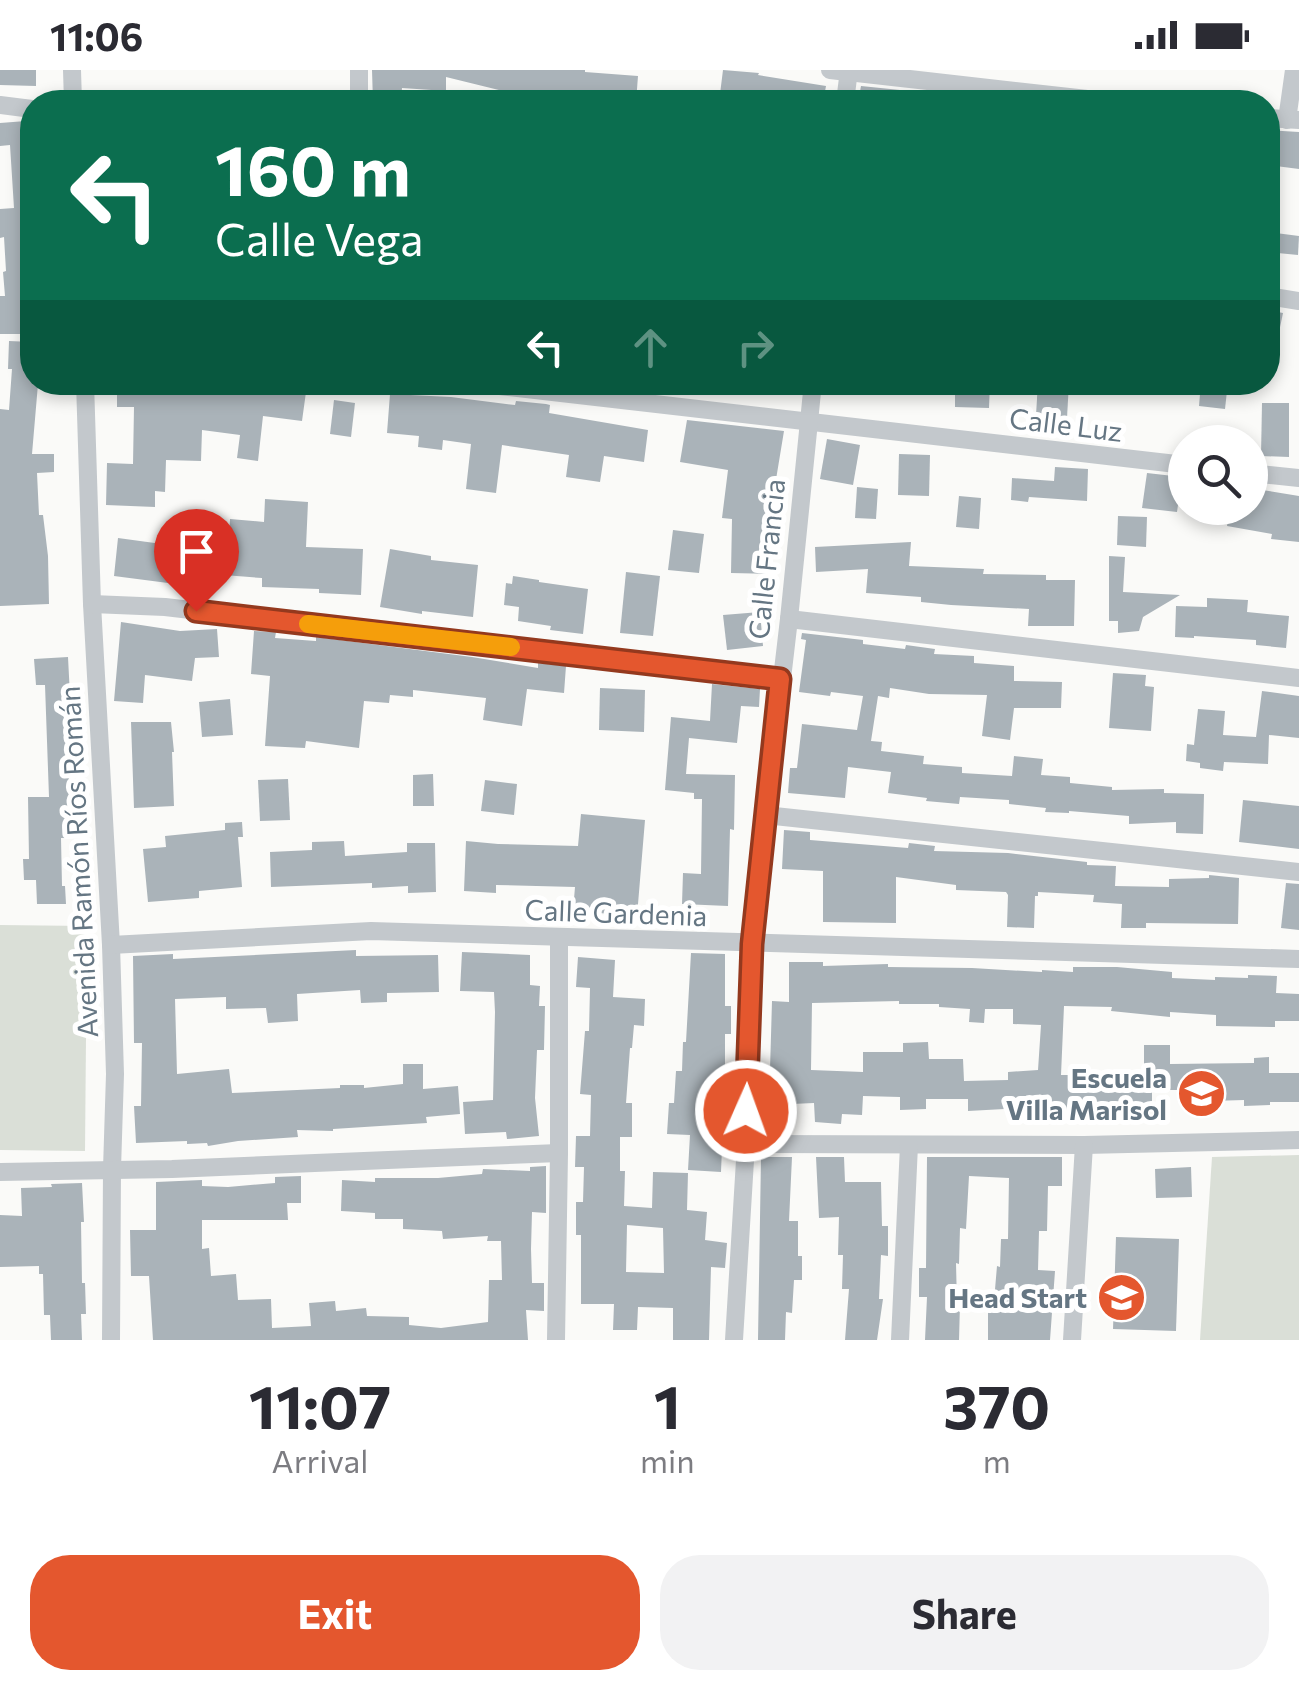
<!DOCTYPE html>
<html lang="en">
<head>
<meta charset="utf-8">
<style>
	body { margin:0; font-family:Commissioner,sans-serif; background:#f2f2f3; color:#2b2b33; height:100vh; display:flex; flex-direction:column; font-size:38px; white-space:nowrap }
	* { box-sizing:border-box; margin:0 }
	p { font-size:32px; color:#7c7c81 }
	.icon { flex:none; width:55px; height:55px; fill:none; stroke:currentColor; stroke-width:2; stroke-linecap:round; stroke-linejoin:round }
	.map { position:relative; height:1270px; overflow:hidden }
	.panel { display:flex; flex-direction:column; background:#fff; flex:1 }
	.panel>* { flex:none }
	.guide { position:absolute; left:20px; top:20px; width:1260px; height:305px; border-radius:40px; box-shadow:0 5px 15px #0003; background:#0b6e4f; color:#fff; overflow:hidden }
	.buttons { position:absolute; left:1168px; top:355px; display:grid; gap:20px }
	.buttons a { display:grid; place-items:center; width:100px; height:100px; border-radius:50%; background:#fff; box-shadow:0 5px 15px #0003; font-size:50px }
	.pin { position:absolute; display:grid; place-items:center; width:85px; height:85px; color:#fff; margin:-102px -42px; border-radius:50% 50% 50% 0; rotate:-45deg; box-shadow:0 0 10px #0007 }
	.pin .icon { rotate:45deg }
	.me { position:absolute; width:110px; margin:-55px; rotate:2deg; stroke-linejoin:round; filter:drop-shadow(0 0 8px #0008) }
	.turn { display:flex; align-items:center; gap:35px; height:210px; padding:0 30px; font-size:45px }
	.turn .icon { width:130px; height:130px; stroke-width:2.5 }
	.turn b { display:block; font-size:70px; line-height:85px }
	.lanes { display:flex; align-items:center; height:95px; padding:0 30px; background:#0003; justify-content:center; gap:50px; direction:ltr }
	.lanes .off { opacity:.35 }
	.eta { display:flex; justify-content:space-evenly; align-items:center; height:170px; text-align:center }
	.eta b { font-size:60px; font-weight:700; line-height:70px }
	.primary-button { display:flex; gap:20px; margin-top:auto; padding:20px 30px }
	.primary-button a { flex:1; height:115px; border-radius:40px; background:#e4572e; color:#fff; font-size:40px; font-weight:700; line-height:115px; text-align:center }
	.primary-button a+a { background:#f2f2f3; color:#2b2b33 }
	.status { display:flex; justify-content:space-between; align-items:center; height:70px; padding:0 50px; background:#fff; direction:ltr }
	.status svg { height:28px; fill:currentColor }
	.map>svg:first-child { display:block }
	.green { fill:#dadfd7 }
	.building { fill:#aab3b9; fill-rule:evenodd }
	.lines { fill:none; stroke-linecap:round; stroke-linejoin:round }
	.street { stroke:#c3c8cc; stroke-width:18 }
	.route-casing { stroke:#94391e; stroke-width:25 }
	.route { stroke:#e4572e; stroke-width:18 }
	.slow { stroke:#f59e0b; stroke-width:18 }
	.labels { text-anchor:middle; dominant-baseline:central; stroke-width:10; stroke-linejoin:round; paint-order:stroke }
	.street-label { font-size:28px; fill:#657683; stroke:#fff }
	.poi-label { font-size:28px; font-weight:bold; fill:#657683; stroke:#fff; text-anchor:end }
</style>
</head>
<body>
<div class="status"><b>11:06</b><svg viewBox="0 0 49 12"><path d="M0 12V9h3v3zM5 12V6h3v6zM10 12V3h3v9zM15 12V0h3v12zM26 1h20v11H26zM47 4h2v5h-2z"/></svg></div>
<div class="map">
<svg width="1299" height="1270" viewBox="0 0 1299 1270">
	<rect width="100%" height="100%" fill="#fafaf8"/>
	<g class="green">
		<polygon points="0,855 87,856 85,1081 0,1080"/>
		<polygon points="1299,1085 1299,1270 1200,1270 1212,1087"/>
	</g>
	<g class="building">
		<polygon points="0,0 36,0 36,16 0,15"/>
		<polygon points="372,0 585,0 585,2 638,6 636,32 608,32 608,31 507,22 446,7 446,21 402,18 401,32 373,32"/>
		<polygon points="723,0 759,3 758,5 826,16 823,32 719,32"/>
		<polygon points="861,16 900,20 898,32 858,32"/>
		<polygon points="26,51 29,89 32,89 32,226 28,226 29,239 21,240 22,264 0,264 0,226 5,226 3,202 6,201 4,167 0,168 0,139 14,138 10,75 0,76 0,53"/>
		<polygon points="1268,60 1299,62 1299,99 1268,95"/>
		<polygon points="1268,162 1299,166 1298,185 1268,182"/>
		<polygon points="1268,240 1283,243 1274,286 1268,285"/>
		<polygon points="9,271 32,272 32,313 38,314 32,384 54,384 54,402 37,403 39,445 43,445 48,486 49,534 0,536 0,339 9,340 12,299 8,299"/>
		<polygon points="117,312 268,312 268,318 306,322 302,351 263,346 258,391 237,388 240,365 202,360 201,391 166,390 165,422 155,421 155,437 106,435 107,393 133,394 134,337 117,337"/>
		<polygon points="955,312 990,312 989,338 955,337"/>
		<polygon points="1038,312 1069,312 1067,348 1036,345"/>
		<polygon points="1201,312 1228,312 1225,339 1199,336"/>
		<polygon points="390,324 451,327 515,335 516,331 546,334 550,335 549,343 648,360 644,392 604,386 600,412 566,407 569,385 502,375 496,423 466,419 471,374 443,370 442,380 418,377 419,366 387,363"/>
		<polygon points="334,330 355,333 351,367 330,364"/>
		<polygon points="1262,333 1289,333 1289,387 1261,386"/>
		<polygon points="687,350 784,361 766,470 770,470 770,504 731,503 732,449 722,448 728,400 680,392"/>
		<polygon points="827,369 860,375 853,415 820,409"/>
		<polygon points="899,384 930,385 929,426 898,425"/>
		<polygon points="1055,397 1088,399 1087,431 1029,427 1028,432 1011,430 1012,408 1054,411"/>
		<polygon points="1147,403 1182,407 1177,442 1142,438"/>
		<polygon points="857,417 878,419 876,449 855,448"/>
		<polygon points="1250,418 1299,426 1299,472 1271,469 1272,464 1227,456 1230,438 1250,438"/>
		<polygon points="959,426 981,428 979,459 956,457"/>
		<polygon points="265,429 308,432 306,477 363,479 361,525 319,523 319,519 262,517 262,508 198,503 198,514 168,513 114,506 118,468 162,474 161,483 218,485 219,466 229,466 230,449 264,452"/>
		<polygon points="1118,446 1147,447 1146,477 1117,475"/>
		<polygon points="673,460 704,464 699,503 668,500"/>
		<polygon points="911,472 909,496 984,499 983,504 1046,505 1046,510 1075,510 1074,556 1028,556 1029,539 951,535 921,532 921,527 866,523 868,499 816,502 815,477"/>
		<polygon points="390,479 431,486 431,490 478,495 473,547 422,541 422,544 380,537"/>
		<polygon points="1109,486 1125,487 1123,522 1180,525 1143,547 1139,561 1118,563 1118,551 1109,551"/>
		<polygon points="626,502 660,506 653,566 620,563"/>
		<polygon points="513,506 539,510 539,512 588,519 583,564 550,560 551,556 518,551 519,537 504,535 506,513 512,514"/>
		<polygon points="1207,528 1248,530 1247,542 1289,546 1286,578 1256,575 1256,570 1194,566 1194,568 1175,567 1176,536 1207,537"/>
		<polygon points="760,542 763,576 727,580 723,545"/>
		<polygon points="121,552 180,561 217,559 219,587 195,588 192,611 145,605 143,633 114,631"/>
		<polygon points="254,561 276,562 275,568 316,571 316,567 472,587 538,598 538,593 566,596 564,623 527,619 522,656 483,650 486,628 413,620 413,627 390,625 389,633 364,631 359,678 306,671 305,678 265,676 270,606 251,604"/>
		<polygon points="802,563 863,570 863,574 905,579 906,575 935,579 934,584 974,586 974,593 1014,596 1014,611 1062,612 1061,638 1014,638 1010,670 982,666 987,625 929,624 890,618 889,628 878,626 871,671 882,672 881,681 924,686 923,694 962,697 962,703 1012,706 1014,686 1043,689 1041,705 1070,707 1070,713 1112,717 1112,720 1164,719 1164,723 1204,724 1203,764 1176,763 1176,752 1129,754 1129,746 1069,741 1069,743 1045,742 1046,738 1009,734 1009,730 960,727 959,734 926,731 927,728 888,723 891,702 848,697 845,728 788,723 790,698 797,698 802,654 857,660 863,626 831,622 830,626 799,622 806,570 801,569"/>
		<polygon points="68,587 72,665 76,665 78,694 68,695 70,727 79,726 80,768 61,768 62,816 65,816 66,834 37,834 36,810 24,810 23,789 29,789 28,727 49,727 45,615 36,615 34,589"/>
		<polygon points="1113,603 1146,605 1145,616 1154,617 1151,661 1109,658"/>
		<polygon points="712,614 760,619 759,637 741,636 737,673 689,668 686,704 735,705 734,760 730,759 728,836 682,834 683,803 701,804 702,729 694,729 694,723 665,720 671,647 710,651"/>
		<polygon points="600,618 645,620 644,662 599,660"/>
		<polygon points="1262,621 1299,626 1299,668 1269,665 1268,694 1224,692 1223,701 1200,698 1200,693 1186,691 1187,674 1194,675 1198,639 1225,641 1223,665 1256,667"/>
		<polygon points="230,629 233,665 202,667 199,632"/>
		<polygon points="131,652 171,652 174,682 172,682 174,736 134,738"/>
		<polygon points="433,704 434,736 413,736 413,705"/>
		<polygon points="288,709 290,750 260,751 258,710"/>
		<polygon points="485,710 517,714 514,745 481,741"/>
		<polygon points="1243,730 1299,736 1299,779 1239,772"/>
		<polygon points="581,744 645,750 637,846 573,841 575,817 496,815 496,823 464,821 466,771 498,774 578,776"/>
		<polygon points="242,752 243,767 238,767 242,817 199,821 199,828 148,832 143,779 166,777 165,766 225,760 225,753"/>
		<polygon points="784,760 810,762 810,770 908,778 909,773 935,776 934,781 1008,783 1087,792 1087,795 1116,796 1115,816 1169,817 1169,809 1209,808 1209,805 1239,808 1238,854 1146,853 1146,858 1121,858 1122,834 1093,832 1094,825 1038,822 1038,826 1035,826 1034,858 1007,857 1008,825 1006,822 956,820 956,815 896,807 896,853 823,852 823,801 782,799"/>
		<polygon points="344,771 345,786 407,782 407,773 435,773 436,822 408,823 408,816 372,818 372,813 271,817 270,782 312,780 312,772"/>
		<polygon points="1286,813 1299,814 1299,860 1281,858"/>
		<polygon points="356,880 356,886 438,885 439,922 387,923 387,932 361,933 360,920 297,924 298,951 268,953 266,938 226,939 226,927 175,929 177,1004 229,999 232,1023 340,1018 340,1015 364,1015 364,1018 403,1014 403,994 423,994 423,1019 458,1016 460,1044 426,1047 427,1053 333,1059 333,1061 297,1060 298,1067 238,1071 208,1076 207,1073 187,1074 187,1071 136,1073 134,1036 141,1036 142,973 134,973 133,886 173,884 173,889"/>
		<polygon points="462,882 530,885 530,915 540,916 539,936 545,936 544,980 537,980 535,1028 539,1066 507,1069 506,1062 465,1064 463,1032 493,1030 495,942 494,922 460,921"/>
		<polygon points="691,883 725,884 725,936 731,936 731,964 725,964 725,1005 724,1026 720,1026 718,1078 722,1078 721,1102 688,1100 690,1065 667,1064 669,1033 674,1033 676,1001 682,1001 683,972 686,972"/>
		<path d="M 578,887 L 615,890 L 613,927 L 645,929 L 644,956 L 634,955 L 632,978 L 630,978 L 626,1033 L 632,1033 L 632,1067 L 620,1067 L 620,1101 L 625,1101 L 624,1136 L 652,1138 L 653,1102 L 688,1103 L 687,1140 L 707,1142 L 705,1170 L 727,1173 L 725,1198 L 711,1197 L 709,1270 L 673,1270 L 673,1238 L 638,1237 L 637,1260 L 613,1260 L 614,1234 L 581,1234 L 581,1165 L 576,1165 L 576,1132 L 583,1132 L 584,1097 L 575,1097 L 576,1066 L 590,1066 L 591,1025 L 580,1024 L 585,961 L 589,961 L 590,918 L 576,917 ZM 627,1155 L 663,1158 L 664,1203 L 626,1202 Z"/>
		<path d="M 789,892 L 823,892 L 823,896 L 888,894 L 888,897 L 972,898 L 1042,902 L 1042,900 L 1073,902 L 1073,897 L 1117,897 L 1172,902 L 1172,908 L 1215,910 L 1215,907 L 1248,908 L 1248,905 L 1277,906 L 1276,923 L 1299,924 L 1299,951 L 1275,951 L 1275,957 L 1216,956 L 1216,945 L 1170,942 L 1170,947 L 1111,941 L 1112,937 L 1064,936 L 1061,1005 L 1144,1005 L 1144,975 L 1170,975 L 1170,994 L 1254,993 L 1254,988 L 1269,987 L 1269,1003 L 1299,1003 L 1299,1032 L 1270,1032 L 1270,1035 L 1244,1036 L 1244,1030 L 1180,1032 L 1180,1020 L 1152,1020 L 1152,1041 L 1136,1040 L 1136,1043 L 1116,1043 L 1116,1038 L 1067,1041 L 1039,1041 L 1039,1037 L 968,1041 L 968,1029 L 926,1029 L 926,1039 L 900,1040 L 900,1027 L 863,1026 L 862,1045 L 842,1044 L 841,1054 L 815,1052 L 814,1033 L 769,1035 L 772,931 L 789,932 ZM 899,931 L 899,934 L 939,934 L 939,937 L 970,939 L 969,952 L 984,953 L 985,939 L 1013,939 L 1013,954 L 1041,955 L 1038,1000 L 1008,1002 L 1008,1010 L 964,1011 L 963,989 L 929,989 L 928,972 L 903,973 L 903,982 L 863,982 L 863,1002 L 811,1000 L 812,933 Z"/>
		<polygon points="761,1087 792,1087 789,1151 798,1151 798,1186 802,1186 802,1210 794,1210 792,1243 786,1242 785,1270 758,1270"/>
		<polygon points="816,1087 844,1087 845,1112 881,1112 882,1156 888,1156 888,1186 881,1185 879,1229 883,1229 877,1270 845,1270 849,1219 842,1219 843,1185 838,1185 839,1147 819,1148"/>
		<polygon points="927,1087 1062,1087 1062,1116 1048,1116 1047,1161 1039,1161 1038,1200 1055,1201 1050,1270 988,1270 988,1231 994,1231 997,1196 1000,1197 1001,1169 1008,1169 1009,1108 969,1106 966,1159 960,1158 959,1194 956,1193 957,1234 960,1234 959,1270 925,1270 927,1227 919,1227 919,1198 926,1198"/>
		<polygon points="546,1096 546,1143 532,1142 531,1179 532,1213 544,1213 544,1241 526,1240 528,1270 153,1270 149,1206 131,1206 130,1160 156,1160 156,1112 202,1110 202,1116 228,1117 275,1113 275,1107 301,1106 301,1133 287,1133 288,1150 202,1150 202,1179 209,1178 211,1206 236,1204 238,1230 271,1229 272,1258 311,1256 309,1233 335,1231 336,1241 366,1238 367,1246 409,1247 409,1255 441,1258 488,1252 489,1210 502,1210 501,1171 487,1171 488,1166 443,1169 442,1161 403,1159 403,1149 375,1149 375,1143 341,1141 342,1110 375,1112 375,1108 438,1108 482,1104 483,1099 530,1101 530,1097"/>
		<polygon points="1191,1097 1192,1127 1156,1128 1155,1099"/>
		<polygon points="82,1113 84,1152 81,1152 82,1213 85,1213 86,1244 81,1244 82,1270 51,1270 50,1245 44,1245 43,1204 39,1204 39,1196 0,1197 0,1145 22,1146 21,1118 52,1117 51,1114"/>
		<polygon points="1116,1167 1179,1169 1176,1261 1113,1259"/>
	</g>
	<g class="lines">
		<g class="street">
			<polyline points="72,0 73,32"/>
			<polyline points="830,0 1114,32"/>
			<polyline points="359,32 359,0"/>
			<polyline points="845,32 849,0"/>
			<polyline points="0,35 32,39"/>
			<polyline points="1268,48 1299,50"/>
			<polyline points="1287,50 1294,0"/>
			<polyline points="1268,226 1299,231"/>
			<polyline points="85,312 92,534 111,875 115,1004 112,1099 111,1270"/>
			<polyline points="464,312 1185,395"/>
			<polyline points="1250,403 1299,408"/>
			<polyline points="92,534 165,537 781,609"/>
			<polyline points="789,549 1299,608"/>
			<polyline points="765,745 1299,802"/>
			<polyline points="111,875 371,861 1299,889"/>
			<polyline points="746,1074 1084,1075 1299,1070"/>
			<polyline points="0,1102 172,1099 559,1083"/>
			<polyline points="556,1270 559,1083 559,867"/>
			<polyline points="734,1270 746,1074 751,873 789,549 813,312"/>
			<polyline points="900,1270 909,1075"/>
			<polyline points="1072,1270 1084,1075"/>
		</g>
	</g>
	<g class="lines">
		<defs>
			<polyline id="route" points="196,541 780,609 752,874 746,1041"/>
		</defs>
		<use href="#route" class="route-casing"/>
		<use href="#route" class="route"/>
		<polyline class="slow" points="308,554 511,577"/>
	</g>
	<defs>
		<symbol id="school-disc" viewBox="-11 -11 22 22"><circle r="9.5" fill="#e4572e" stroke="#fff"/><path d="M0-5L7-2L0 1L-7-2ZM-4 1L0 2.5L4 1V4Q0 6-4 4Z" fill="#fff"/></symbol>
	</defs>
	<g fill-rule="evenodd">
		<use href="#school-disc" x="1174" y="996" width="55" height="55"/>
		<use href="#school-disc" x="1094" y="1200" width="55" height="55"/>
	</g>
	<g class="labels">
		<g class="street-label">
			<text transform="translate(1066 354) rotate(7)">Calle Luz</text>
			<text transform="translate(766 489) rotate(-84)">Calle Francia</text>
			<text transform="translate(78 792) rotate(-93)">Avenida Ramón Ríos Román</text>
			<text transform="translate(616 842) rotate(2)">Calle Gardenia</text>
		</g>
		<g class="poi-label">
			<text x="1167" y="1007">Escuela<tspan x="1167" dy="32">Villa Marisol</tspan></text>
			<text x="1087" y="1227">Head Start</text>
		</g>
	</g>
</svg>
<div class="buttons">
<a><svg class="icon" aria-label="search" viewBox="0 0 24 24"><circle cx="10" cy="10" r="6"/><path d="M15 15l6 6"/></svg></a>
</div>
<div class="pin" style="left:196px;top:541px;background:#d93025"><svg class="icon" aria-label="arrive" viewBox="0 0 24 24"><path d="M6 21V4h12l-3 4 3 4H6"/></svg></div>
<svg class="me" style="left:746px;top:1041px" viewBox="-20 -20 40 40"><circle r="17" fill="#e4572e" stroke="#fff" stroke-width="3"/><path d="M0-11L8 9 0 5-8 9z" fill="#fff"/></svg>
<div class="guide">
<div class="turn"><svg class="icon" aria-label="left" viewBox="0 0 24 24"><path d="M17 20v-9H6M10 6l-5 5 5 5"/></svg><div><b>160 m</b>Calle Vega</div></div>
<div class="lanes"><svg class="icon" aria-label="left" viewBox="0 0 24 24"><path d="M17 20v-9H6M10 6l-5 5 5 5"/></svg><svg class="icon off" aria-label="ahead" viewBox="0 0 24 24"><path d="M12 20V5M6 11l6-6 6 6"/></svg><svg class="icon off" aria-label="right" viewBox="0 0 24 24"><path d="M7 20v-9h11M14 6l5 5-5 5"/></svg></div>
</div>
</div>
<section class="panel">
<div class="eta">
<div><b>11:07</b><p>Arrival</p></div>
<div><b>1</b><p>min</p></div>
<div><b>370</b><p>m</p></div>
</div>
<div class="primary-button"><a>Exit</a><a>Share</a></div>
</section>
</body>
</html>
